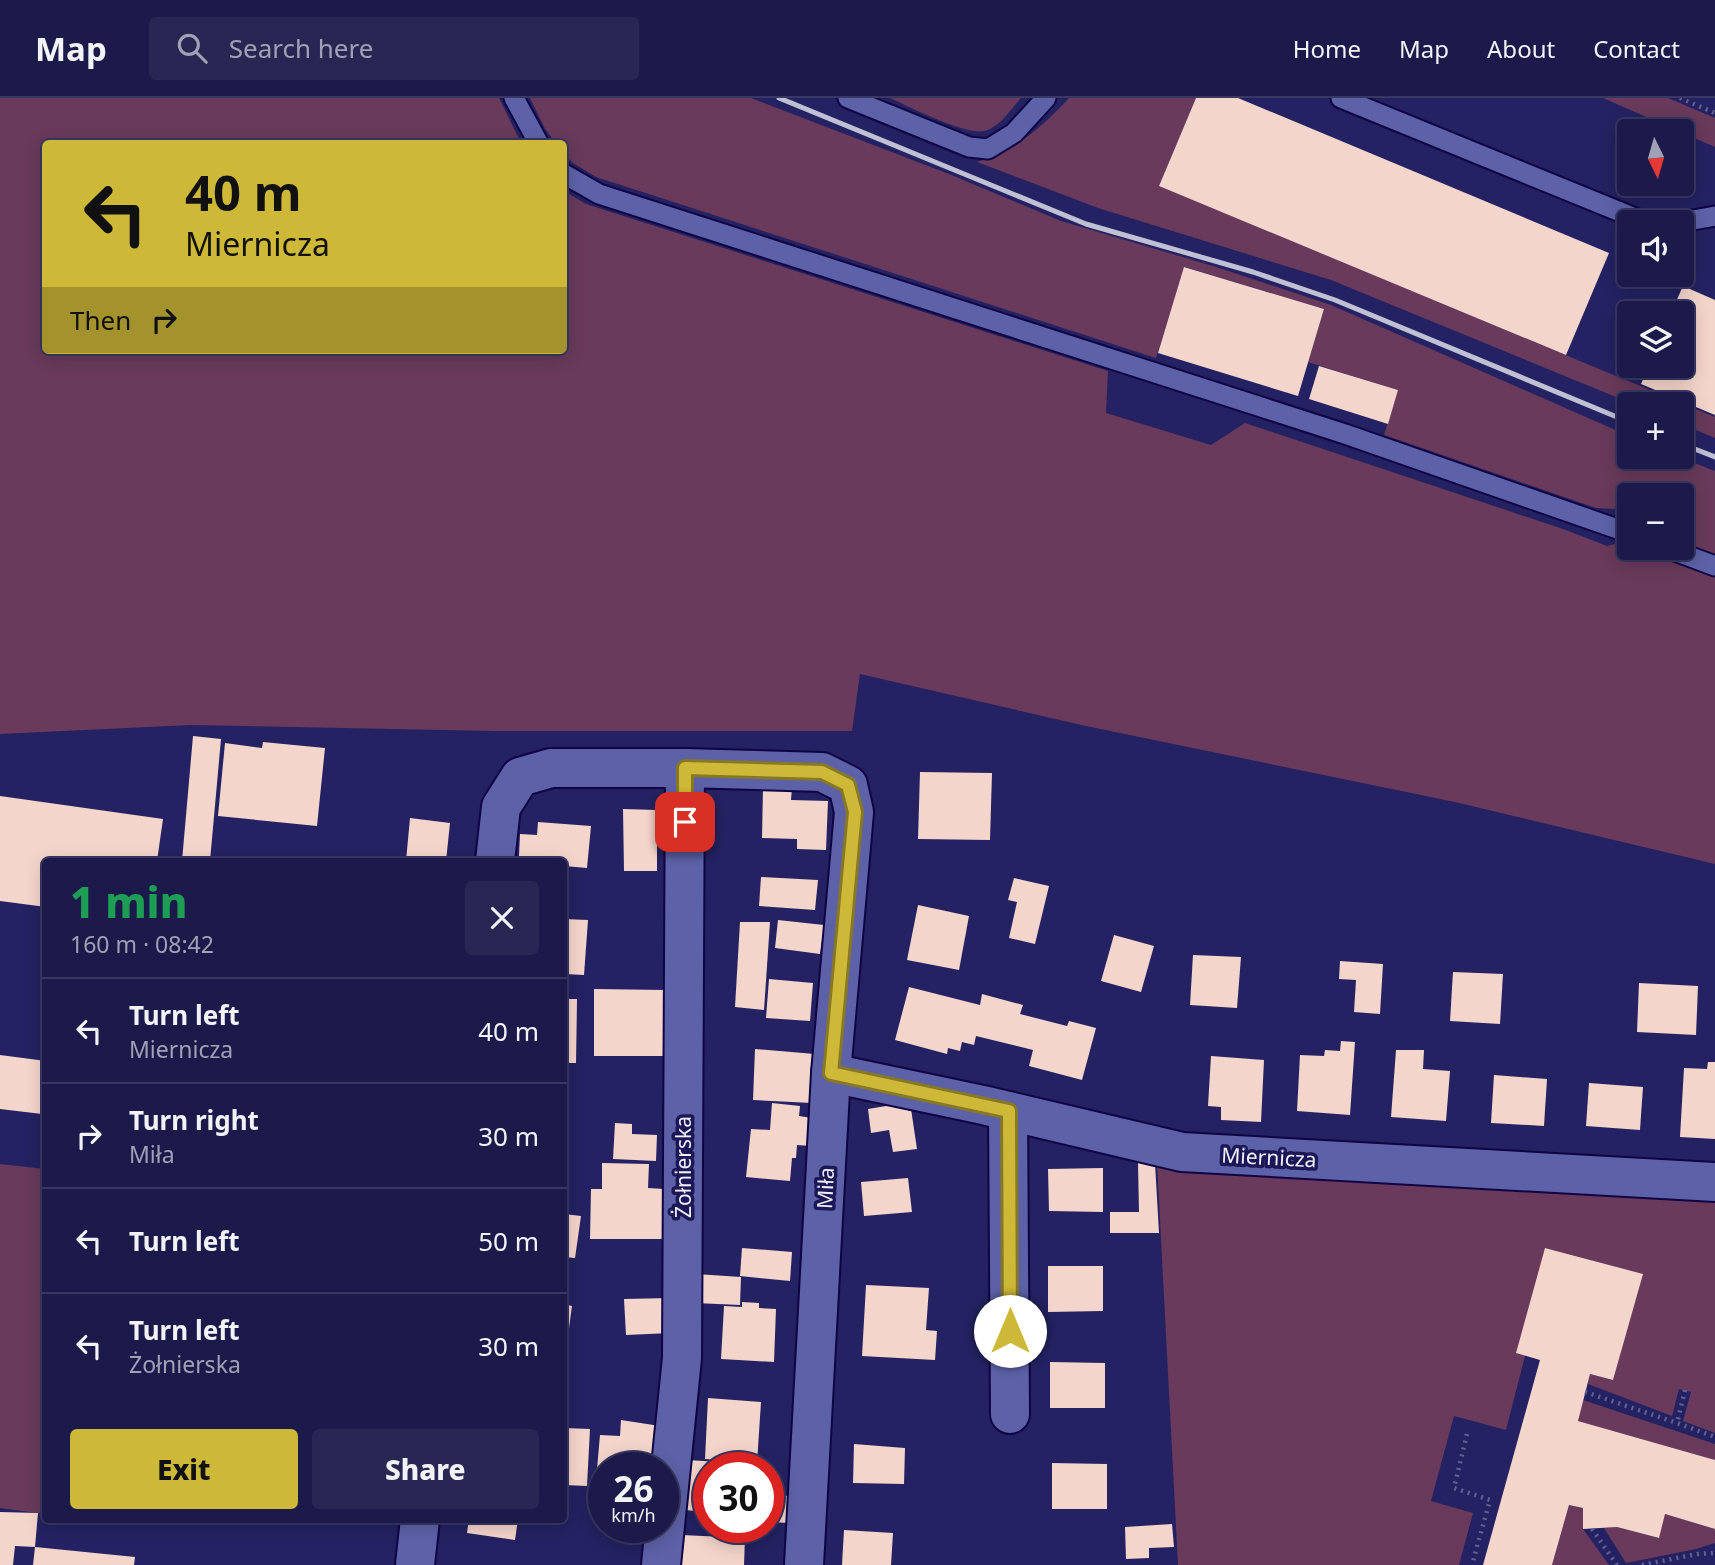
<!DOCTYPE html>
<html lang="en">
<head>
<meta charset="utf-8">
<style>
	body { margin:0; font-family:"Noto Sans",sans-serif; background:#282754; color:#f1f3f6; height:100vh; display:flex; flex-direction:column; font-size:26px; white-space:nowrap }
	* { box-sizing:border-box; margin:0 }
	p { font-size:23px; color:#a0a1b5 }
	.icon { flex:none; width:38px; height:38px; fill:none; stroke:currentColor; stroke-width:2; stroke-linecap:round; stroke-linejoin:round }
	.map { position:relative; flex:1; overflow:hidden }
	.details { position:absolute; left:42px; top:760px; width:525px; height:665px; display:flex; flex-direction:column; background:#1b1a4a; border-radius:7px; box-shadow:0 4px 18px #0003,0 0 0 2px #393862 }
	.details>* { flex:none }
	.banner { position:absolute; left:42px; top:42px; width:525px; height:214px; border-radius:7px; box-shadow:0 4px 18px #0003,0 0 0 2px #393862; background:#ceb837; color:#111; overflow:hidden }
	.needle { width:46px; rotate:175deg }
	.tools { position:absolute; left:1617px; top:21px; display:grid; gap:14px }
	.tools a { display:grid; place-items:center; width:77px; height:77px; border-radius:7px; background:#1b1a4a; box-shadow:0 4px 18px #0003,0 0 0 2px #393862; font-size:35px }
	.speed { position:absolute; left:588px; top:1354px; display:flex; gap:14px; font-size:35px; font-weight:700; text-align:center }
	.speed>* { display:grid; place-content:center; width:91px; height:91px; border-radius:50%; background:#1b1a4a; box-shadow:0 4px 18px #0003,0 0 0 2px #393862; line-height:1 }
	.speed small { font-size:18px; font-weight:400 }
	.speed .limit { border:10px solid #d22; background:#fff; color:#111 }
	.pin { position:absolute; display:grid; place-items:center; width:60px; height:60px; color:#fff; margin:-30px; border-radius:14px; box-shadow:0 4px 10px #0006 }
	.me { position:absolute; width:77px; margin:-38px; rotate:0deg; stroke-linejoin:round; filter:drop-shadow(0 0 5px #0008) }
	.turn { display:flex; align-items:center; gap:24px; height:147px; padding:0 28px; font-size:32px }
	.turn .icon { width:91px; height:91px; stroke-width:2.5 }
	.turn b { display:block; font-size:49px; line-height:60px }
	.then { display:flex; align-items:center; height:66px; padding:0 28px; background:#0003; gap:14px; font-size:26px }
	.round { display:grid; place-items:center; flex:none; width:74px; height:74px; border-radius:7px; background:#282754 }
	.overview { display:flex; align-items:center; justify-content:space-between; height:119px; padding:0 28px }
	h1 { font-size:42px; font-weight:800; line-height:52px; color:#1e9e55 }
	.action { display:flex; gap:14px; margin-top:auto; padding:14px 28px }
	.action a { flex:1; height:80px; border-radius:7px; background:#ceb837; color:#111; font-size:28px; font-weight:800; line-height:80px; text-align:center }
	.action a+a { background:#282754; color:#f1f3f6 }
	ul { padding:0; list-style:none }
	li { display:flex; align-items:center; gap:21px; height:105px; padding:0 28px; border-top:2px solid #393862 }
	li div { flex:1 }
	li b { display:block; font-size:26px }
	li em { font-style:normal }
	header { display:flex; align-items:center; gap:42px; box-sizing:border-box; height:98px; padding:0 35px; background:#1b1a4a; border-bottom:2px solid #393862 }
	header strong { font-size:33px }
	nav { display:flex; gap:38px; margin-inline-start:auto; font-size:24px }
	.search { width:490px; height:63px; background:#282754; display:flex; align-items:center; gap:18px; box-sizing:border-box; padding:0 24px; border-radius:7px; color:#a0a1b5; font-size:26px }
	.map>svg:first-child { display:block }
	.green { fill:#693a5b }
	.building { fill:#f4d5cb }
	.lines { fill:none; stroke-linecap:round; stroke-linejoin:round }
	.lane-casing { stroke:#100444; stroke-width:23 }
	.street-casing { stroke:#100444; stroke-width:42 }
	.path { stroke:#636190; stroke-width:4.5; stroke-dasharray:2 5; stroke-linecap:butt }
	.lane { stroke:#5d62a8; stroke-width:19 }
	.street { stroke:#5d62a8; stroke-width:38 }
	.rail { stroke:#c0c0d5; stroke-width:5 }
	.route-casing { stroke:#867824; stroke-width:18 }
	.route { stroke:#ceb837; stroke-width:12 }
	.labels { text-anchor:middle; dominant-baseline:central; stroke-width:7; stroke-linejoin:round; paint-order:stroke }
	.street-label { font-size:21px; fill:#eff0f8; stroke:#1c1756 }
</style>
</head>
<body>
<header>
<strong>Map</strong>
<div class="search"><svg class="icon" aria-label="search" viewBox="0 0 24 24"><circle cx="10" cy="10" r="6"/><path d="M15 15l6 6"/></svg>Search here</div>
<nav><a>Home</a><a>Map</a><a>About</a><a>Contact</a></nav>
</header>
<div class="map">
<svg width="1715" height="1467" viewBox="0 0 1715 1467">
	<rect width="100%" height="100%" fill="#242262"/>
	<g class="green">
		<polygon points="0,0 499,0 521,45 46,46 46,252 564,252 564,93 586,106 1108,273 1106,315 1211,347 1245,325 1566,432 1607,448 1622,444 1629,447 1629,450 1637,450 1715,479 1715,766 1455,704 1086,628 860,576 852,633 495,633 191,627 0,636"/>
		<polygon points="530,0 751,0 949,76 1061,123 1213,168 1331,207 1629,338 1629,359 1679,359 1715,373 1715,457 1682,445 1682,397 1629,397 1629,415 1619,411 1596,410 1384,337 1398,292 1308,264 1324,211 1185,169 1156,260 596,79 573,65 564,56 564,46 556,45 545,31"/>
		<path d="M 890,0 L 1021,0 C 1011,11 999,30 984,33 C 964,37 910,9 890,0 Z"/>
		<path d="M 1069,0 L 1196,0 L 1159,88 L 1715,319 L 1715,340 L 1682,326 L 1682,306 L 1633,306 L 1331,182 L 1098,110 L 977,64 C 1016,52 1042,29 1069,0 Z"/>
		<polygon points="1603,0 1668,0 1715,20 1715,49"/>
		<polygon points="1157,1064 1715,1097 1715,1335 1683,1323 1691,1294 1679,1291 1672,1318 1588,1286 1590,1276 1613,1282 1642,1176 1546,1150 1516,1255 1525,1258 1506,1332 1454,1318 1431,1403 1473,1415 1459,1467 1178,1467"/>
		<polygon points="0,1066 45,1071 45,1416 0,1410"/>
		<polygon points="1583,1302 1715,1346 1715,1362 1578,1323"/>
		<polygon points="1569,1407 1583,1410 1583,1431 1609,1467 1552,1467"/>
		<polygon points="1665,1416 1715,1431 1715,1445 1696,1451 1626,1465 1604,1430 1617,1429 1658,1440"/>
	</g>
	<g class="building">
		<polygon points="1196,0 1238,0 1609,155 1566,257 1159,88"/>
		<polygon points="1184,169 1324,211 1298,298 1158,255"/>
		<polygon points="1683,188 1715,202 1715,317 1641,286 1649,268 1682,268 1682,215 1671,215"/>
		<polygon points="1319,268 1398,292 1388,326 1309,301"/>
		<polygon points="193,638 221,641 210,763 182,763"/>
		<polygon points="263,644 325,650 317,728 218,718 225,645 262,650"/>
		<polygon points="920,674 992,675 990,742 918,741"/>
		<polygon points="763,689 792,689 791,702 828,703 826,752 797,751 797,741 762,740"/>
		<polygon points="0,698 163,721 157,763 46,763 46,809 0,803"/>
		<polygon points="623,711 657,712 657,773 624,773"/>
		<polygon points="410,720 450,725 446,763 406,763"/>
		<polygon points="538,724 591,728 587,770 564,768 564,763 533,763 534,760 519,758 520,736 537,737"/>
		<polygon points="761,779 818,782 815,812 759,808"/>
		<polygon points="1014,780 1049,788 1035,846 1009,840 1017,804 1008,802"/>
		<polygon points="918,807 969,818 959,872 907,862"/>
		<polygon points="564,821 588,822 584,877 564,876"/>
		<polygon points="778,822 824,827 820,856 775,850"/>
		<polygon points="740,824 770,824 764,912 735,909"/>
		<polygon points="1114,837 1154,848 1141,894 1101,883"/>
		<polygon points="1193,857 1241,859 1237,910 1190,907"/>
		<polygon points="1340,863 1383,866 1380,916 1354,914 1356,882 1339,881"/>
		<polygon points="1453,874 1503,876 1500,926 1450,923"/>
		<polygon points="769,881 813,885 810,923 766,920"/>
		<polygon points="1639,885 1698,888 1696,937 1637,934"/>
		<polygon points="909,889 980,907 982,896 1023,907 1020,916 1067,928 1069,923 1096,930 1082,982 1029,968 1033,952 976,938 974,947 962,944 960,953 948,950 947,956 895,942"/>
		<polygon points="594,891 665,892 665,958 594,958"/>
		<polygon points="564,901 577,901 576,965 564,965"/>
		<polygon points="1341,943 1355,944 1350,1017 1297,1013 1300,957 1324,958 1325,952 1340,953"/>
		<polygon points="755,951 815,956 812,1005 753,1002"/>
		<polygon points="1396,952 1424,952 1423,971 1450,973 1446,1023 1391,1019"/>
		<polygon points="0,957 46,963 42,1016 0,1011"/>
		<polygon points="1211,958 1264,962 1261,1024 1221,1022 1221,1009 1208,1008"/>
		<polygon points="1708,964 1715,964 1715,1041 1680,1039 1684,970 1707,971"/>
		<polygon points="1494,977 1547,981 1544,1028 1491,1025"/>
		<polygon points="1589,985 1643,989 1640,1032 1586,1028"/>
		<polygon points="910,1004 917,1051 893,1054 889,1032 871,1035 868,1011"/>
		<polygon points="772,1005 800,1008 799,1018 812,1020 811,1048 797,1047 796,1060 792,1060 790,1083 746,1079 751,1031 770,1032"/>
		<polygon points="615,1025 632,1026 632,1036 657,1037 656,1063 613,1061"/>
		<polygon points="602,1065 649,1066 648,1090 664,1091 663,1141 590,1141 591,1091 602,1091"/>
		<polygon points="1138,1065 1155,1065 1159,1135 1110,1135 1110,1114 1139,1114"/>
		<polygon points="1103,1070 1103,1114 1049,1113 1048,1071"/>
		<polygon points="908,1080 912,1114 864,1118 861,1084"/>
		<polygon points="564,1116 581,1118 575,1160 564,1159"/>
		<polygon points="742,1150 792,1154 790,1183 740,1178"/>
		<polygon points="1545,1150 1643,1176 1613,1282 1590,1276 1578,1323 1715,1362 1715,1431 1665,1416 1659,1440 1617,1429 1583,1431 1583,1410 1569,1407 1552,1467 1483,1467 1540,1262 1516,1255"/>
		<polygon points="1048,1168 1103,1168 1103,1213 1048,1214"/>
		<polygon points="696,1176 741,1179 740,1207 695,1205"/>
		<polygon points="866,1187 929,1190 926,1232 937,1233 935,1262 862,1258"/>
		<polygon points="670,1200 671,1235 626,1237 624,1201"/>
		<polygon points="742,1204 759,1205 759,1210 776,1211 774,1264 721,1261 724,1208 742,1209"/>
		<polygon points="564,1206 572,1208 565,1260 564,1260"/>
		<polygon points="1050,1264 1105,1265 1105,1310 1050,1310"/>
		<polygon points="708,1300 761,1304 757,1365 705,1361"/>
		<polygon points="621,1322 660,1328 656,1370 597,1371 600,1337 620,1338"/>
		<polygon points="564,1330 590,1331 587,1388 564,1387"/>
		<polygon points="854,1346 905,1350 904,1386 853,1385"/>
		<polygon points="686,1362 739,1365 738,1370 709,1370 709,1414 684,1412"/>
		<polygon points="1052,1365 1107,1366 1107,1411 1052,1411"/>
		<polygon points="768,1397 791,1398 790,1425 768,1424"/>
		<polygon points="0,1414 38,1415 35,1449 15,1448 13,1467 0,1467"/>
		<polygon points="469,1421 518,1421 515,1442 467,1435"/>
		<polygon points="1172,1426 1174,1449 1149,1450 1149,1460 1126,1461 1125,1429"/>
		<polygon points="844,1432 893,1435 891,1467 842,1467"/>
		<polygon points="682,1437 745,1440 744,1467 680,1467"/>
		<polygon points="35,1449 135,1459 134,1467 33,1467"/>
	</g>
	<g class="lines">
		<defs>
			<g id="lane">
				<polyline points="514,0 539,46"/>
				<polyline points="848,0 969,49 988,51 1014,35 1046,0"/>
				<polyline points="1341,0 1645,124"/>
				<polyline points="564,76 599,96 1345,336 1629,435"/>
				<polyline points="1682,124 1715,118"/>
				<polyline points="1667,450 1715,468"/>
			</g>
			<g id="street">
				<polyline points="495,763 501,709 520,679 551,670 685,670 822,674 848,687 854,714 831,975 804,1467"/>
				<polyline points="831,975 983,1007 1182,1054 1715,1084"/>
				<polyline points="1008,1013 1010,1316"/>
				<polyline points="415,1467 420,1421"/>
				<polyline points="661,1467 682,1260 685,670"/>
			</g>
		</defs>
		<use href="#lane" class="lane-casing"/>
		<use href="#street" class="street-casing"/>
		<g class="path">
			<polyline points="1680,0 1715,15"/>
			<polyline points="1685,1292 1677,1325 1715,1339"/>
			<polyline points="1585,1294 1677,1325"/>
			<polyline points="1467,1336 1454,1390 1490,1402 1472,1467"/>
			<polyline points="1592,1431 1617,1467"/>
			<polyline points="1642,1467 1697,1456 1715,1455"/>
		</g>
		<use href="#lane" class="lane"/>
		<use href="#street" class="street"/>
		<g class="rail">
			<polyline points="779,0 1086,126 1253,174 1335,202 1629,324"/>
			<polyline points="1682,346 1715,359"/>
		</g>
	</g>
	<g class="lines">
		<defs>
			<polyline id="route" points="685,724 685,670 822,674 848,687 855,714 831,975 1009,1013 1010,1233"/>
		</defs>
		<use href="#route" class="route-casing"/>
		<use href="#route" class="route"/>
	</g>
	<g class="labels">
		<g class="street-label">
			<text transform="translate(1269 1059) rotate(3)">Miernicza</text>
			<text transform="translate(683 1069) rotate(-90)">Żołnierska</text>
			<text transform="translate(825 1090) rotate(-87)">Miła</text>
		</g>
	</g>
</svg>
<div class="tools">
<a><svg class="needle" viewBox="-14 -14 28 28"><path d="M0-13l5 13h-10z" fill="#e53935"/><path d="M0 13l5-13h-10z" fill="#a0a1b5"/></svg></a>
<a><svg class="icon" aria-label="sound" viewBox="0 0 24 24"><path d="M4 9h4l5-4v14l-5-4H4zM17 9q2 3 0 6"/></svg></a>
<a><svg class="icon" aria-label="layers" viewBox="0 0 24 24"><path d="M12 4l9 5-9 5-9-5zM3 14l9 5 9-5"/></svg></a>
<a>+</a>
<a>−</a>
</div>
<div class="speed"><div>26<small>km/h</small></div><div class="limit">30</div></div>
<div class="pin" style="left:685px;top:724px;background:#d93025"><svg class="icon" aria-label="arrive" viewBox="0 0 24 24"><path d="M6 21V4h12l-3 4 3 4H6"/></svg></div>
<svg class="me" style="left:1010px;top:1233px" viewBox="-20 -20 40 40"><circle r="19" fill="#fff"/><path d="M0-13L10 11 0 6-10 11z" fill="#ceb837"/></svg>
<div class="banner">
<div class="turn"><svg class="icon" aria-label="left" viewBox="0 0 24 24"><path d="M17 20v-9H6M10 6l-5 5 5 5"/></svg><div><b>40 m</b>Miernicza</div></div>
<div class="then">Then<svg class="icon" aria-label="right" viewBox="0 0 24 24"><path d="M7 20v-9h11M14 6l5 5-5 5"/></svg></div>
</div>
<section class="details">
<div class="overview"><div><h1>1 min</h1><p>160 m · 08:42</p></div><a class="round"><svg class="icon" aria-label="close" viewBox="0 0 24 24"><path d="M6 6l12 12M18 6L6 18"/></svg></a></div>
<ul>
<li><svg class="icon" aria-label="left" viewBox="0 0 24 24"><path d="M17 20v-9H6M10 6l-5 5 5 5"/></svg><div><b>Turn left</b><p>Miernicza</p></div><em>40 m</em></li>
<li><svg class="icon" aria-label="right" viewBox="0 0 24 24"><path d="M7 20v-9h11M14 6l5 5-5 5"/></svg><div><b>Turn right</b><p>Miła</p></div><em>30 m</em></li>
<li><svg class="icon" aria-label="left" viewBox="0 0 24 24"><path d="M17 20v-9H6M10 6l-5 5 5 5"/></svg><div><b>Turn left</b></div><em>50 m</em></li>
<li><svg class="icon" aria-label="left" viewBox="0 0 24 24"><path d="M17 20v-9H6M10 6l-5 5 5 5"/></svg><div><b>Turn left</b><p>Żołnierska</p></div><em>30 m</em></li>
</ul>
<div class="action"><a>Exit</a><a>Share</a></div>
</section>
</div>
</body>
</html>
